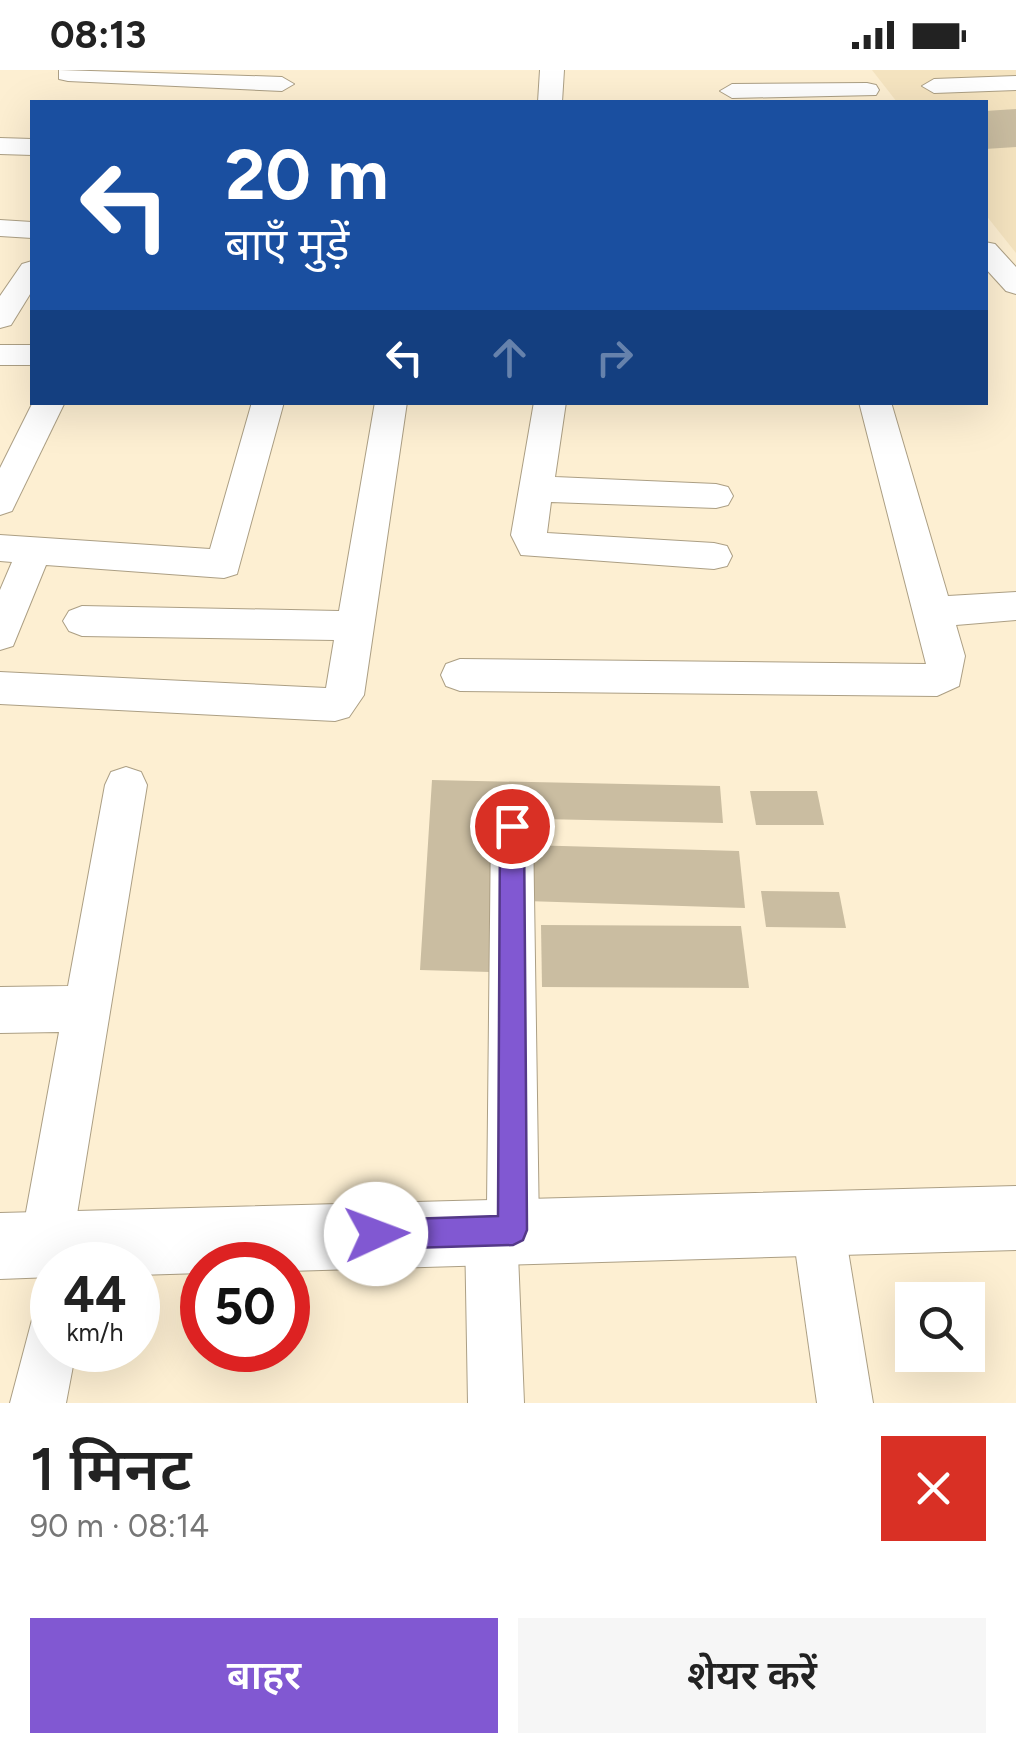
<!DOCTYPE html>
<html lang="hi">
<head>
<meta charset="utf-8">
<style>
	body { margin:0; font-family:Figtree,"Noto Sans Devanagari",sans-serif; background:#f6f6f6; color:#222; height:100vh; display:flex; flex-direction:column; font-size:38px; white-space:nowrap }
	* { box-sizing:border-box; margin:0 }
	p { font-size:32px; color:#767676 }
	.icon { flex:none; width:55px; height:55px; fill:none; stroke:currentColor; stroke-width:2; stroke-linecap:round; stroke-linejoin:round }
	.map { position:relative; height:1333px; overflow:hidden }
	.side { display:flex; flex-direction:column; background:#fff; flex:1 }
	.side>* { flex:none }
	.guide { position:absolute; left:30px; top:30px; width:958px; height:305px; border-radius:0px; box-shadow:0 10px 40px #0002; background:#1a4fa0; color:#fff; overflow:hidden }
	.tools { position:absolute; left:895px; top:1212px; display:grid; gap:20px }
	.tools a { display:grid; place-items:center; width:90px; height:90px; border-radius:0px; background:#fff; box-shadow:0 10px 40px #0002; font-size:50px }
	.speed { position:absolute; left:30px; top:1172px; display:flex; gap:20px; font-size:50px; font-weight:700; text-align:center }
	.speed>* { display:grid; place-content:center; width:130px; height:130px; border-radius:50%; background:#fff; box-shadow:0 10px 40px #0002; line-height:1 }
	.speed small { font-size:25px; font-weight:400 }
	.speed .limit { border:15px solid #d22; background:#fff; color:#111 }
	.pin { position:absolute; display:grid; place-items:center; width:85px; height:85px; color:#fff; margin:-42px; border:5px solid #fff; border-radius:50%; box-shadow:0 2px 10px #0007 }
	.me { position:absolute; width:110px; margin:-55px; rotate:88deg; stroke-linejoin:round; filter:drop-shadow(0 0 8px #0008) }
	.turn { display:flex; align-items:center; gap:35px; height:210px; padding:0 30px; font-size:45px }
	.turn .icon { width:130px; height:130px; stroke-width:2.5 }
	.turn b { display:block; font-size:70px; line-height:85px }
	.lanes { display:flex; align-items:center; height:95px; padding:0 30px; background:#0003; justify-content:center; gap:50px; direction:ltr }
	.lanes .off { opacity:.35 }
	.round { display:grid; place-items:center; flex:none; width:105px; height:105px; border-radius:0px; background:#f6f6f6 }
	.summary { display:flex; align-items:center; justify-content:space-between; height:170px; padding:0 30px }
	h1 { font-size:60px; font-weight:600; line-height:75px }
	.primary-button { display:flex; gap:20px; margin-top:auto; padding:20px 30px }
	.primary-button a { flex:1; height:115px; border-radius:0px; background:#8158d2; color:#fff; font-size:40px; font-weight:600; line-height:115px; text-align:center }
	.primary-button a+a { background:#f6f6f6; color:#222 }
	.status { display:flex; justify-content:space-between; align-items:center; height:70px; padding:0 50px; background:#fff; direction:ltr }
	.status svg { height:28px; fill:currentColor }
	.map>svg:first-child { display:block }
	.built { fill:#f5e4c0 }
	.building { fill:#cabda1 }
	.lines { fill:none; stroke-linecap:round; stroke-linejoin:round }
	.minor-casing { stroke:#ac9f84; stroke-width:2 }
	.major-casing { stroke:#ac9f84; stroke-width:2 }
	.minor { fill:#fff; fill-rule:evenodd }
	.major { fill:#fff; fill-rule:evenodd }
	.route { fill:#8158d2; stroke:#543988; stroke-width:2.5 }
</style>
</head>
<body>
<div class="status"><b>08:13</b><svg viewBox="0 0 49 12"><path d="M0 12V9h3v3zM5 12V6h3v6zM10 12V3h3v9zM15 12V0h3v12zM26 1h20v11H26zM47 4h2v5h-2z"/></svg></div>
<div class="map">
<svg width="1016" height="1333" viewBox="0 0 1016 1333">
	<rect width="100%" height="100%" fill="#fdefd2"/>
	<polygon class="built" points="872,0 1016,0 1016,183 985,144 985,32 897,32"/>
	<g class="building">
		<polygon points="1016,39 1016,77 985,79 985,41"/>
		<polygon points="432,710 720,716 723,753 494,748 490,902 420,900"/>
		<polygon points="750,721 817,721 824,755 756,755"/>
		<polygon points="527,775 739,781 745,838 526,831"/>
		<polygon points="761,821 839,822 846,858 766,857"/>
		<polygon points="541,855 741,856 749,918 542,917"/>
	</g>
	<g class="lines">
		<defs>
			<g id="minor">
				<polygon points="59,0 282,7 294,14 282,21 68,11 59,9"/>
				<polygon points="540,0 564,0 562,32 538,32"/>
				<polygon points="1016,6 1016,20 934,23 922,16 934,9"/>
				<polygon points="867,13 876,15 879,20 876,25 732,28 720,21 732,14"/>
				<polygon points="0,68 32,69 32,85 0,84"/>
				<polygon points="0,150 32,152 32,168 0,166"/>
				<polygon points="985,172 995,174 1016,197 1016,224 1006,221 985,198"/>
				<polygon points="32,191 32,221 11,255 0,258 0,226 22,194"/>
				<rect x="0" y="275" width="32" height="20"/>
				<polygon points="33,332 65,332 12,441 0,445 0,398"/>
				<polygon points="252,332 284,332 237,504 224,508 46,495 13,576 0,580 0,520 12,492 0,491 0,465 210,479"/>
				<polygon points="375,332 407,332 364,625 349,647 335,651 0,634 0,602 326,618 334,570 82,566 69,561 63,551 69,541 82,536 339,541"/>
				<polygon points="534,332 566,332 555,407 716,414 728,417 733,426 728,435 716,438 551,432 547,463 714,473 727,476 732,486 727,496 714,499 521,485 511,465"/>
				<polygon points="859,332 891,332 948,526 1016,522 1016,550 956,555 965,586 959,616 937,626 460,621 446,616 441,605 446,594 460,589 926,594"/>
				<polygon points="126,697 141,702 147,715 72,1175 64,1193 46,1201 28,1193 20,1175 59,962 0,963 0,917 68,916 105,715 111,702"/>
				<polygon points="512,737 527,743 533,756 539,1160 531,1178 518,1184 524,1333 468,1333 465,1161 473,1143 487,1137 491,756 497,743"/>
				<polygon points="817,1124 835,1132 843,1150 873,1333 817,1333 791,1150 799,1132"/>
				<polygon points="52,1238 52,1280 76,1280 66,1333 10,1333 33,1246"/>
			</g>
			<polygon id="major" points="1016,1116 1016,1180 288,1201 288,1195 202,1195 202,1203 138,1205 138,1195 52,1195 52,1207 0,1209 0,1143"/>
		</defs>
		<use href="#minor" class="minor-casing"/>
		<use href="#major" class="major-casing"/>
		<use href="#minor" class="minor"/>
		<use href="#major" class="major"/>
	</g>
	<polygon class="route" points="512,745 524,756 527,1160 523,1170 513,1175 376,1179 366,1175 362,1164 366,1154 376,1150 498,1146 500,756"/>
</svg>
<div class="tools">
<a><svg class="icon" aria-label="search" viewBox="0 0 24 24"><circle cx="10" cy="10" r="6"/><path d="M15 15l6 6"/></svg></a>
</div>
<div class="speed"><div>44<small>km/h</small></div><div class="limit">50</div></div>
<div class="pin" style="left:512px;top:756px;background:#d93025"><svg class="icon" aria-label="arrive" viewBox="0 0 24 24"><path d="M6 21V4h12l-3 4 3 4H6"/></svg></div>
<svg class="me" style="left:376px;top:1164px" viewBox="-20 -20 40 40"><circle r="19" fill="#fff"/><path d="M0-13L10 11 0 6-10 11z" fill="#8158d2"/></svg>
<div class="guide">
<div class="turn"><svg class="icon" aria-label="left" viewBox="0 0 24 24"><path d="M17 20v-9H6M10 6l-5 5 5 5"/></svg><div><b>20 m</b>बाएँ मुड़ें</div></div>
<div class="lanes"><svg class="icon" aria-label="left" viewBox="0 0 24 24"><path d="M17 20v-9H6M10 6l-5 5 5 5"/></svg><svg class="icon off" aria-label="ahead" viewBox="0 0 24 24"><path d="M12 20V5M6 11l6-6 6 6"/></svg><svg class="icon off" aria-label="right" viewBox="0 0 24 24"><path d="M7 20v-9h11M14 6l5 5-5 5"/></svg></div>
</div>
</div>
<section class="side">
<div class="summary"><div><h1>1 मिनट</h1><p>90 m · 08:14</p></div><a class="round" style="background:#d93025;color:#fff"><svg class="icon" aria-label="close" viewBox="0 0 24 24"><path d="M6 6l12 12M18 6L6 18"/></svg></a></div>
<div class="primary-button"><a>बाहर</a><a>शेयर करें</a></div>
</section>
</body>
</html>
